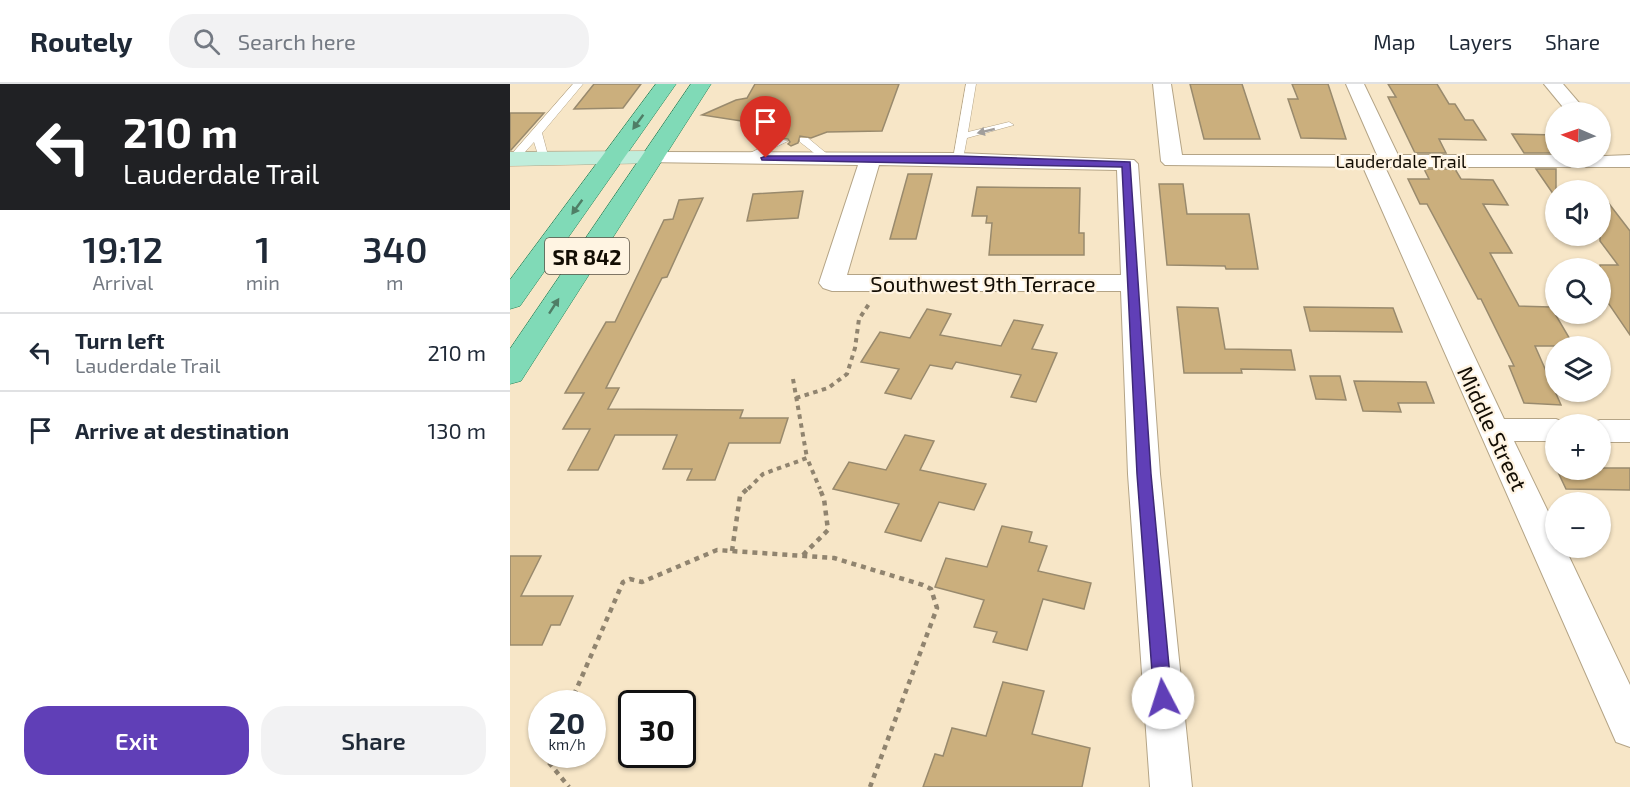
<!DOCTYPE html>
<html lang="en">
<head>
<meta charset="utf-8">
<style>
	body { margin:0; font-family:"Exo 2",sans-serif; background:#f2f2f3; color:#1f2937; height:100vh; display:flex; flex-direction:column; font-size:22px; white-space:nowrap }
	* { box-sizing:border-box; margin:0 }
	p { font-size:20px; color:#747a83 }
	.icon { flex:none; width:33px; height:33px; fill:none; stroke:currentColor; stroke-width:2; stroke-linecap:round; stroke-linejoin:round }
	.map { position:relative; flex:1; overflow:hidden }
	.sheet { display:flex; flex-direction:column; background:#fff; width:510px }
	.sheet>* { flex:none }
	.hud { background:#202124; color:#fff; overflow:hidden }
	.needle { width:39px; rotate:272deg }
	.fabs { position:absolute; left:1035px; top:18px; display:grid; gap:12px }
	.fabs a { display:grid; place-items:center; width:66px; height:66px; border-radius:50%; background:#fff; box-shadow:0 2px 4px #0004; font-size:30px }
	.speed { position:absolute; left:18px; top:606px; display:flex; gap:12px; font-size:30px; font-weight:700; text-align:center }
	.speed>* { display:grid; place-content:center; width:78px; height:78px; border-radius:50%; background:#fff; box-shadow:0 2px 4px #0004; line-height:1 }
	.speed small { font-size:15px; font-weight:400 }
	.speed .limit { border:3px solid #111; border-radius:9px; background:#fff; color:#111 }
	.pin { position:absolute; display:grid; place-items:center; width:51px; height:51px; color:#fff; margin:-62px -26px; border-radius:50% 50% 50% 0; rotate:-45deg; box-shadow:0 0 6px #0007 }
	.pin .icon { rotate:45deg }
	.me { position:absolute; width:66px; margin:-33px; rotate:355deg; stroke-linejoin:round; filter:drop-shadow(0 0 4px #0008) }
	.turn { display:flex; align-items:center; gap:21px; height:126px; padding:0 24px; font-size:27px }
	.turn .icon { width:78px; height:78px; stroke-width:2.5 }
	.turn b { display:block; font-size:42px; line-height:51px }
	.eta { display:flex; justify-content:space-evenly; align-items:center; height:102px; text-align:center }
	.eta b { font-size:36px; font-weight:600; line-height:42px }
	.button { display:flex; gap:12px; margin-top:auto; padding:12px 24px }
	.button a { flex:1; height:69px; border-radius:24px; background:#603fb7; color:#fff; font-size:24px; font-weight:600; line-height:69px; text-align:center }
	.button a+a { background:#f2f2f3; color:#1f2937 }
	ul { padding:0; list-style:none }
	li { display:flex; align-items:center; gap:18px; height:78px; padding:0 24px; border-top:2px solid #e0e1e3 }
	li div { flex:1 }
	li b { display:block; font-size:22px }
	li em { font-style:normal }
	header { display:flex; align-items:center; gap:36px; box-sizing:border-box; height:84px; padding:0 30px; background:#fff; border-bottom:2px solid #e0e1e3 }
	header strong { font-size:28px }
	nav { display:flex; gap:33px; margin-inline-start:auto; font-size:21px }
	.search { width:420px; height:54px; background:#f2f2f3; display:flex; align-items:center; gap:15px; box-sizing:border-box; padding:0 21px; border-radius:24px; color:#747a83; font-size:22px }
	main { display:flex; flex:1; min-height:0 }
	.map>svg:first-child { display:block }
	.building { fill:#cbaf7d; stroke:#998a6d; stroke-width:1.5 }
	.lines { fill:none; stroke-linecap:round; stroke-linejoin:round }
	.service-casing { stroke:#b4a486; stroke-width:1 }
	.minor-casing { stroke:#b4a486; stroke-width:2 }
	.secondary-casing { stroke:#b4a486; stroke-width:1 }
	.primary-casing { stroke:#238359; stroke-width:1 }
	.path-far1 { stroke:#90846f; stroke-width:4; stroke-dasharray:4.5 4.5; stroke-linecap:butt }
	.path { stroke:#90846f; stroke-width:4.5; stroke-dasharray:5 5; stroke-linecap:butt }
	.service { fill:#fff; fill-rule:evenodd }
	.minor { fill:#fff; fill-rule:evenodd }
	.secondary { fill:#c0eddb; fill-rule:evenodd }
	.primary { fill:#80dab7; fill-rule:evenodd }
	.oneway { fill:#4f7e66 }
	.oneway2 { fill:#a19e9b }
	.route { fill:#603fb7; stroke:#3e2977; stroke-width:1.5 }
	.labels { text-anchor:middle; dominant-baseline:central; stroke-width:4.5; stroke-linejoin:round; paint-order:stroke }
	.far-street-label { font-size:18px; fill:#130d04; stroke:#fff4e2 }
	.shield { fill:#fff4e2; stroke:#5a5247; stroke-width:1.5 }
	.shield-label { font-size:21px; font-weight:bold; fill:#130d04 }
	.street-label { font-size:22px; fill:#130d04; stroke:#fff4e2 }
</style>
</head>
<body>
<header>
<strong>Routely</strong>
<div class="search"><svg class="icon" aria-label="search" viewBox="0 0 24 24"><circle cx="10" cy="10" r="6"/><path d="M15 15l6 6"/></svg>Search here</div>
<nav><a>Map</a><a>Layers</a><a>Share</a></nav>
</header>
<main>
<section class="sheet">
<div class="hud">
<div class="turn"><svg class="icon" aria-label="left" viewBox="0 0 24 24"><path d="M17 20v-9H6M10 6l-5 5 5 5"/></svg><div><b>210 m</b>Lauderdale Trail</div></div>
</div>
<div class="eta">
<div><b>19:12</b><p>Arrival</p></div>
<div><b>1</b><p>min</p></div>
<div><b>340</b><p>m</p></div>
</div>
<ul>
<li><svg class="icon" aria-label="left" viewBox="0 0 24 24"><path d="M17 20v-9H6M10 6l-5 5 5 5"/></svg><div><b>Turn left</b><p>Lauderdale Trail</p></div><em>210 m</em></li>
<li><svg class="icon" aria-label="arrive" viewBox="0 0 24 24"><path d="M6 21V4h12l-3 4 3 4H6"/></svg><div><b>Arrive at destination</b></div><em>130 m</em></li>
</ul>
<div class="button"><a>Exit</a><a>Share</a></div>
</section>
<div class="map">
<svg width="1120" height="703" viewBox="0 0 1120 703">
	<rect width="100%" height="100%" fill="#f7e6c7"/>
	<g class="building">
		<polygon points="84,0 131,0 113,24 64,25"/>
		<polygon points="245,0 389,0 372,47 317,48 301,54 290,52 288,59 281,62 278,60 280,58 278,55 267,54 238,38 192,31 226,16 237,14"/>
		<polygon points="680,0 732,0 750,55 694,55"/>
		<polygon points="782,0 818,0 836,55 791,54 778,15 788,15"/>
		<polygon points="878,0 927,0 939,20 945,20 955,36 963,36 976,56 929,55 936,69 905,69 878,13 886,13"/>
		<polygon points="0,29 34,29 1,66 0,66"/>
		<polygon points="1002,50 1046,51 1046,69 1014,69"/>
		<polygon points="914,85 945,85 951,95 983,96 998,121 973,120 1002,169 980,169 1009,222 1041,223 1064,262 1025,262 1051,321 1014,319 999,282 1004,282 971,215 968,215 917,120 910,120 898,95 919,95"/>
		<polygon points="1026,85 1046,85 1046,114"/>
		<polygon points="398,90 422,90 406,155 380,155"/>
		<polygon points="649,100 673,100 677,130 739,130 748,185 716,185 715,182 657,181"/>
		<polygon points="467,103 570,104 569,149 574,149 574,171 479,171 482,139 476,139 477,132 462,132"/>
		<polygon points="293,107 288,134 237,137 243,110"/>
		<polygon points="1090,108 1120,147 1120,251 1090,207 1090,181 1108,181 1090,157"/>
		<polygon points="193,114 157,193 152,194 96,304 109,304 98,325 233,326 230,334 278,334 270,359 219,359 205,396 177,396 182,385 153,385 167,351 105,351 88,386 58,386 80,345 53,345 74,309 55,309 96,238 105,238 154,136 163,135 169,116"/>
		<polygon points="667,223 708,224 715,265 781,266 785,286 731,285 732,289 674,289"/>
		<polygon points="794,223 883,224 892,248 800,247"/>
		<polygon points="417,225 441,230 430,251 491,262 504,236 533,241 522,265 547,269 526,318 501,313 511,291 446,278 442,285 420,281 401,315 375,309 389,285 351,278 370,248 400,254"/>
		<polygon points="800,292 830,292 836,316 806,315"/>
		<polygon points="844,297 916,298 924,319 888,319 891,328 853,327"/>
		<polygon points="395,351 424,357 410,386 476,400 464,426 429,418 411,457 375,448 389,420 323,405 339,378 376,386"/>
		<polygon points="1090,384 1120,384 1120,406 1056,405 1047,386"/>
		<polygon points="492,442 522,448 519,458 537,462 528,487 581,499 574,525 533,515 517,566 483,558 487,548 464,543 474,516 425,503 436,474 477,483"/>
		<polygon points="0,472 31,472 11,512 63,512 50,541 41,541 32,561 0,561"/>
		<polygon points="493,598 534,607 522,650 580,664 572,703 413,703 425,670 433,672 442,644 476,652"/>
	</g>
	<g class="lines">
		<defs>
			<g id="service">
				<polygon points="63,0 73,0 32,49 39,75 38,77 30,77 24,58 4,80 0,81 0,72"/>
				<polygon points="456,0 466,0 458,48 499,38 504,41 457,54 453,75 448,78 443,75"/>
				<polygon points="290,54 298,54 322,74 313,76 290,58"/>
				<polygon points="269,55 278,57 239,76 230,74"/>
			</g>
			<g id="minor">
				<polygon points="643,0 661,0 672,71 867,71 836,0 854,0 888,71 1046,71 1046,74 1120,71 1120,83 875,83 994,335 1046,335 1058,340 1046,340 1046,357 1004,357 1046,444 1046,464 1055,464 1120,601 1120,663 1106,658 853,83 655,81 651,77"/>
				<polygon points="1034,0 1053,0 1077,28 1057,28"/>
				<path d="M 142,68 L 448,69 L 624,76 L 628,80 L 650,390 L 682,703 L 640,703 L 618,390 L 611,207 L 322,207 L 313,204 L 309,199 L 348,81 L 135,78 L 132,74 L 135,70 ZM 369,81 L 607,86 L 611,191 L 337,191 Z"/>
				<polygon points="1090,336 1120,336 1120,358 1090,358 1090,340 1079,340"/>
			</g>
			<polygon id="secondary" points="142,67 150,69 154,74 150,79 0,82 0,68"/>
			<g id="primary">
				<polygon points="146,0 166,0 10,222 0,225 0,196"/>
				<polygon points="181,0 201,0 11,297 0,300 0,265"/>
			</g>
		</defs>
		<use href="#service" class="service-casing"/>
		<use href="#minor" class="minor-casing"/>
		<use href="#secondary" class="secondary-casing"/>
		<use href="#primary" class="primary-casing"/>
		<g class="path-far1">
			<polyline points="283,295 297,374"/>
			<polyline points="286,314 318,304 337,290 345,264 349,235 359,220"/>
			<polyline points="238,405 253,390 297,374 310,405"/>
		</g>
		<g class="path">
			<polyline points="222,467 230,412 239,403"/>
			<polyline points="293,471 318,446 314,415 309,403"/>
			<polyline points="60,620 113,498 120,495 132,498 207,466 324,474 413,501 421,505 427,524 360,703"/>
			<polyline points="38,670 36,675 59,703"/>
		</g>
		<use href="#service" class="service"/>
		<use href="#minor" class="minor"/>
		<use href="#secondary" class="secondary"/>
		<use href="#primary" class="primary"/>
	</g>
	<defs><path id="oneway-solid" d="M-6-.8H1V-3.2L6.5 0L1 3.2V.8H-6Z" transform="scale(1.5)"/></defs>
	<g class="oneway">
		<use href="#oneway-solid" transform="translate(128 38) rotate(126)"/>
		<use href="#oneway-solid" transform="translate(67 123) rotate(126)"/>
		<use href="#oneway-solid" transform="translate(44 222) rotate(-57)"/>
	</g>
	<use class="oneway2" href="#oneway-solid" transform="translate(476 47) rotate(167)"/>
	<polygon class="route" points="256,72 448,72 620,78 641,390 662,614 659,620 653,622 647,620 644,614 627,390 612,83 252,76 251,74"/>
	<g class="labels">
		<g class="far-street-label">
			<text x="891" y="77">Lauderdale Trail</text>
		</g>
		<rect class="shield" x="35" y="154" width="84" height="36" rx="4.5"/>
		<g class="shield-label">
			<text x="77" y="172">SR 842</text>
		</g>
		<g class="street-label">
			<text x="473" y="199">Southwest 9th Terrace</text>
			<text transform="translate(983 344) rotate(65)">Middle Street</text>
		</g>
	</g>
</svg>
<div class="fabs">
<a><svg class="needle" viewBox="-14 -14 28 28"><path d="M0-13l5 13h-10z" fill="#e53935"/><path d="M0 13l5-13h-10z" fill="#747a83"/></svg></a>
<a><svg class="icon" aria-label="sound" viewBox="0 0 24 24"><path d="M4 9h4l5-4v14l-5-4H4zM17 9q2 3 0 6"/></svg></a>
<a><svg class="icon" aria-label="search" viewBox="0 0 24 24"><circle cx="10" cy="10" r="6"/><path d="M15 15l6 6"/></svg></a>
<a><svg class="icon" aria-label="layers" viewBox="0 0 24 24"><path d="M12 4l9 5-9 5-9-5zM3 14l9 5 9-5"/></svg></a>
<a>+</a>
<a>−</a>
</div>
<div class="speed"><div>20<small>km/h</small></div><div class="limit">30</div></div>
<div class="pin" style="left:256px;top:74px;background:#d93025"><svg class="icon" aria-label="arrive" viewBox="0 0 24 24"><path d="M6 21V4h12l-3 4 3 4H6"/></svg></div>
<svg class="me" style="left:653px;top:614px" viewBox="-20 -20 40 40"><circle r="19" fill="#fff"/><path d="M0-13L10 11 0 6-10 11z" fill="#603fb7"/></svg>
</div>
</main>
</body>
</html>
